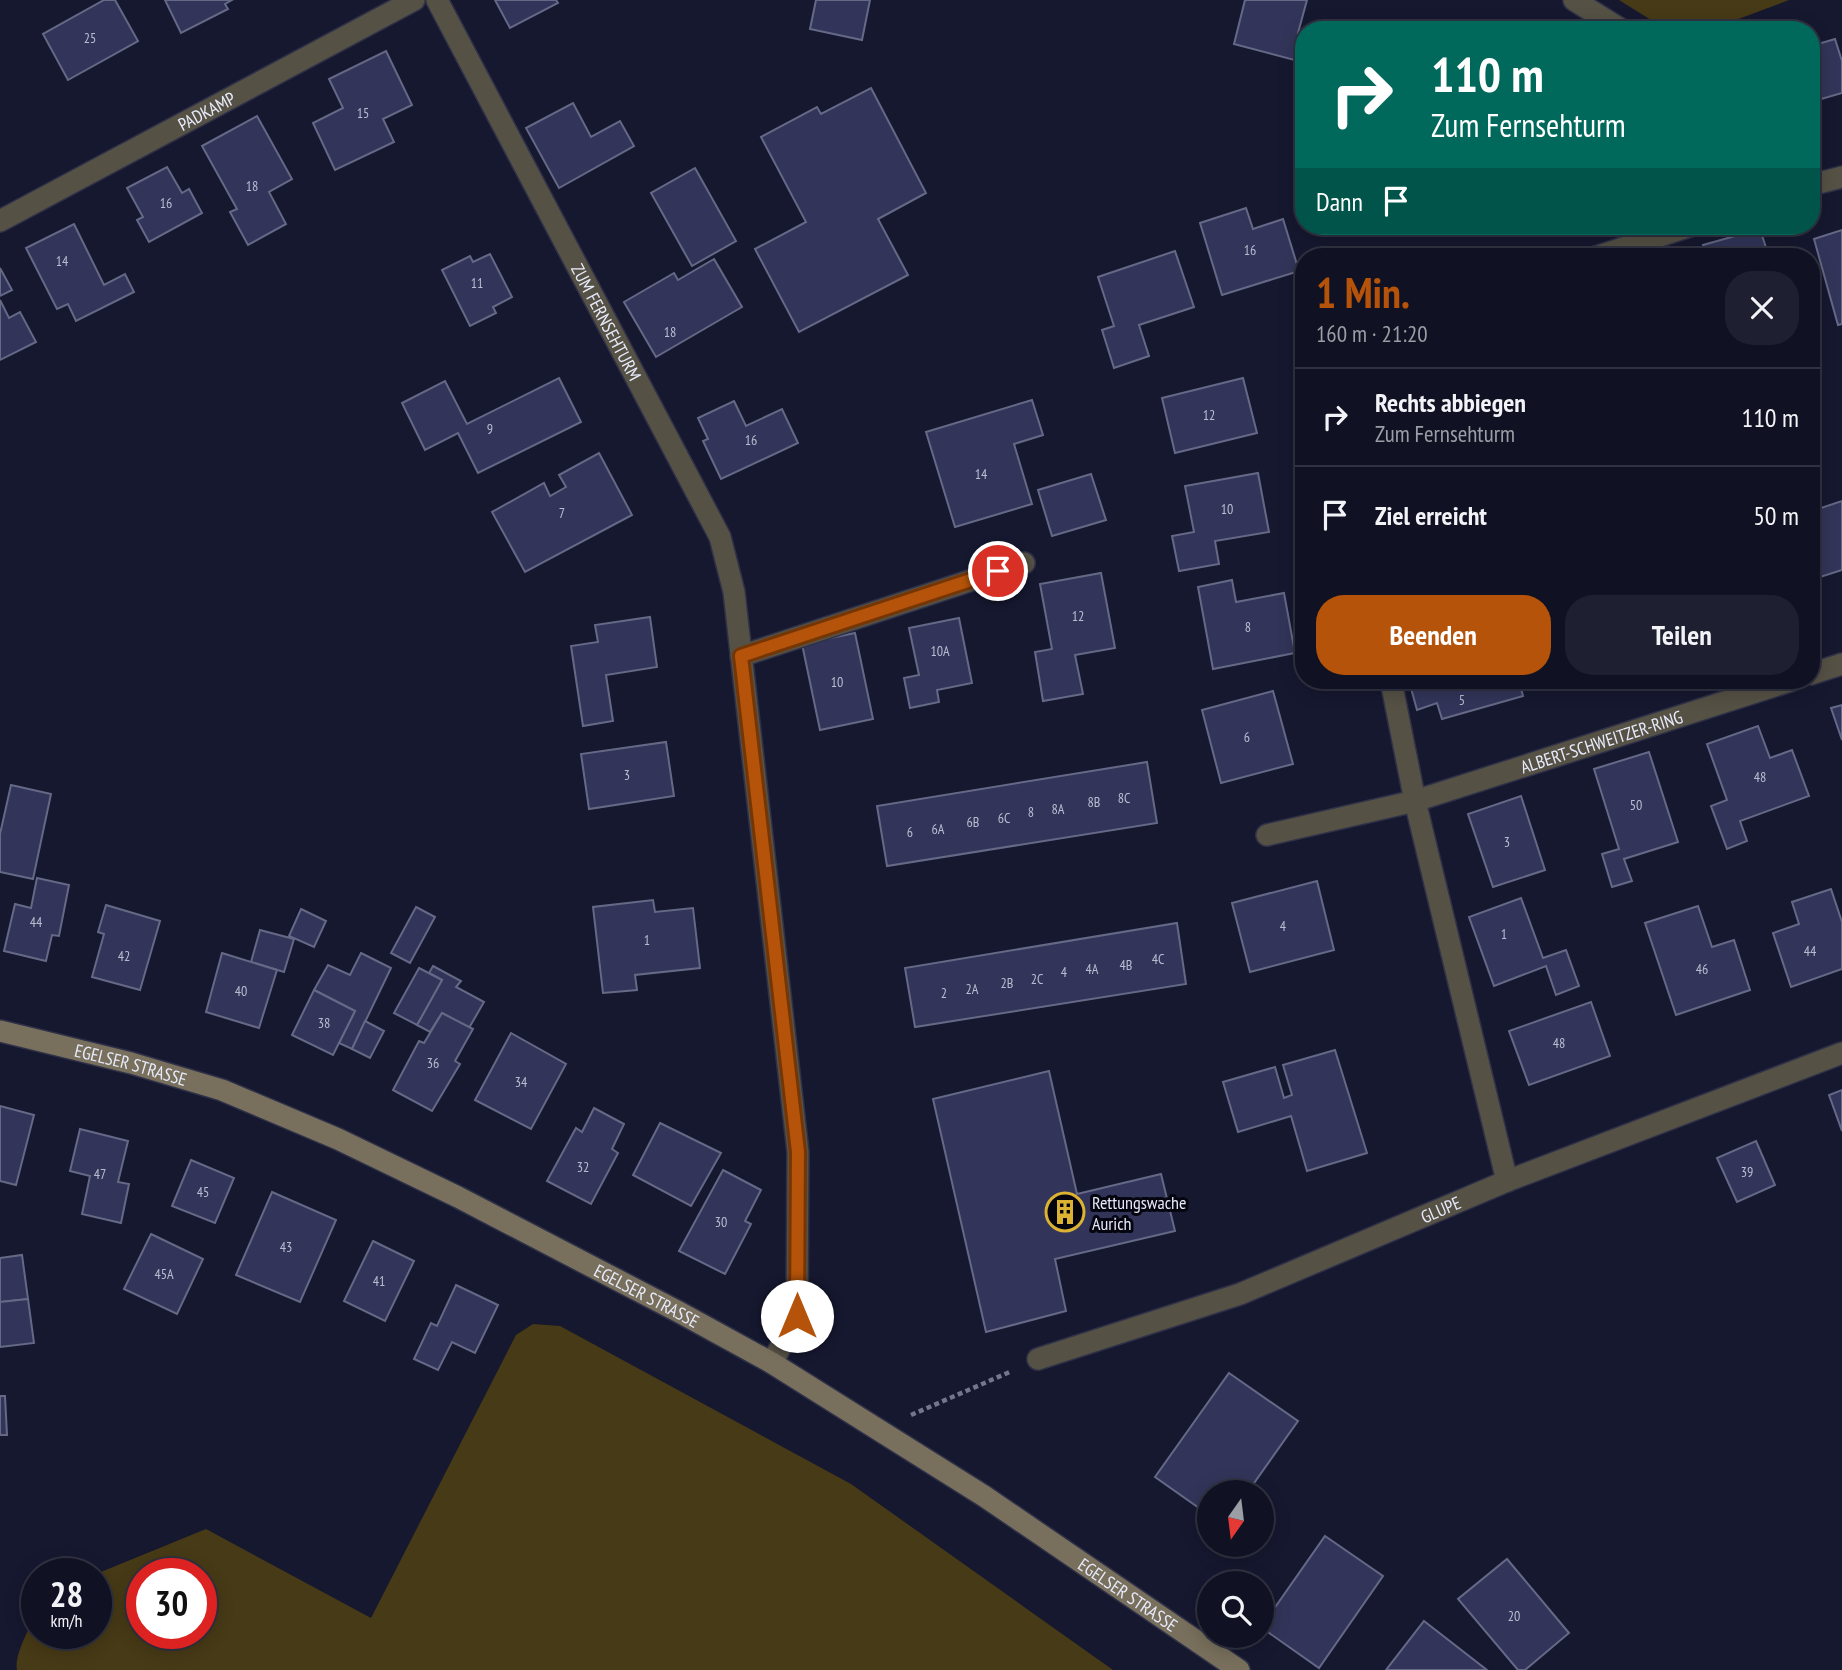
<!DOCTYPE html>
<html lang="de">
<head>
<meta charset="utf-8">
<style>
	body { margin:0; font-family:"PT Sans Narrow",sans-serif; background:#1e2031; color:#f1f3f6; height:100vh; display:flex; flex-direction:column; font-size:26px; white-space:nowrap }
	* { box-sizing:border-box; margin:0 }
	p { font-size:23px; color:#9c9ea6 }
	.icon { flex:none; width:38px; height:38px; fill:none; stroke:currentColor; stroke-width:2; stroke-linecap:round; stroke-linejoin:round }
	.map { position:relative; flex:1; overflow:hidden }
	.drawer { position:absolute; left:1295px; top:248px; width:525px; height:441px; display:flex; flex-direction:column; background:#101224; border-radius:28px; box-shadow:0 4px 18px #0003,0 0 0 2px #303241 }
	.drawer>* { flex:none }
	.banner { position:absolute; left:1295px; top:21px; width:525px; height:214px; border-radius:28px; box-shadow:0 4px 18px #0003,0 0 0 2px #303241; background:#00695c; color:#fff; overflow:hidden }
	.needle { width:46px; rotate:194deg }
	.tools { position:absolute; left:1197px; top:1480px; display:grid; gap:14px }
	.tools a { display:grid; place-items:center; width:77px; height:77px; border-radius:50%; background:#101224; box-shadow:0 4px 18px #0003,0 0 0 2px #303241; font-size:35px }
	.speed { position:absolute; left:21px; top:1558px; display:flex; gap:14px; font-size:35px; font-weight:700; text-align:center }
	.speed>* { display:grid; place-content:center; width:91px; height:91px; border-radius:50%; background:#101224; box-shadow:0 4px 18px #0003,0 0 0 2px #303241; line-height:1 }
	.speed small { font-size:18px; font-weight:400 }
	.speed .limit { border:10px solid #d22; background:#fff; color:#111 }
	.pin { position:absolute; display:grid; place-items:center; width:60px; height:60px; color:#fff; margin:-30px; border:4px solid #fff; border-radius:50%; box-shadow:0 2px 7px #0007 }
	.me { position:absolute; width:77px; margin:-38px; rotate:0deg; stroke-linejoin:round; filter:drop-shadow(0 0 5px #0008) }
	.turn { display:flex; align-items:center; gap:24px; height:147px; padding:0 21px; font-size:32px }
	.turn .icon { width:91px; height:91px; stroke-width:2.5 }
	.turn b { display:block; font-size:49px; line-height:60px }
	.then { display:flex; align-items:center; height:66px; padding:0 21px; background:#0003; gap:14px; font-size:26px }
	.round { display:grid; place-items:center; flex:none; width:74px; height:74px; border-radius:28px; background:#1e2031 }
	.summary { display:flex; align-items:center; justify-content:space-between; height:119px; padding:0 21px }
	h1 { font-size:42px; font-weight:600; line-height:52px; color:#b45309 }
	.button { display:flex; gap:14px; margin-top:auto; padding:14px 21px }
	.button a { flex:1; height:80px; border-radius:28px; background:#b45309; color:#fff; font-size:28px; font-weight:600; line-height:80px; text-align:center }
	.button a+a { background:#1e2031; color:#f1f3f6 }
	ul { padding:0; list-style:none }
	li { display:flex; align-items:center; gap:21px; height:98px; padding:0 21px; border-top:2px solid #303241 }
	li div { flex:1 }
	li b { display:block; font-size:26px }
	li em { font-style:normal }
	.map>svg:first-child { display:block }
	.green { fill:#473a16; fill-rule:evenodd }
	.building { fill:#323559; stroke:#656986; stroke-width:2 }
	.lines { fill:none; stroke-linecap:round; stroke-linejoin:round }
	.street-casing { stroke:#2f3148; stroke-width:24 }
	.secondary-casing { stroke:#2f3148; stroke-width:24 }
	.path { stroke:#74778c; stroke-width:4.5; stroke-dasharray:5 3.5; stroke-linecap:butt }
	.street { stroke:#565145; stroke-width:21 }
	.secondary { stroke:#78705c; stroke-width:21 }
	.route-casing { stroke:#753606; stroke-width:18 }
	.route { stroke:#b45309; stroke-width:12 }
	.labels { text-anchor:middle; dominant-baseline:central; stroke-width:6; stroke-linejoin:round; paint-order:stroke }
	.number-label { font-size:14px; fill:#babdd2 }
	.street-label { font-size:18px; fill:#e7eafb; stroke:#04050e }
	.poi-label { font-size:18px; fill:#e7eafb; stroke:#04050e; text-anchor:start }
</style>
</head>
<body>
<div class="map">
<svg width="1842" height="1670" viewBox="0 0 1842 1670">
	<rect width="100%" height="100%" fill="#161830"/>
	<g class="green">
		<polygon points="1619,0 1789,0 1709,30 1667,30"/>
		<path d="M 533,1324 L 560,1326 L 851,1484 L 1113,1670 L 17,1670 C 14,1656 29,1627 37,1615 L 37,1633 L 96,1633 L 96,1574 L 206,1529 L 371,1618 L 516,1335 ZM 142,1573 L 201,1573 L 201,1633 L 142,1633 Z"/>
	</g>
	<g class="building">
		<polygon points="104,0 115,0 138,41 68,80 43,34"/>
		<polygon points="165,0 232,0 225,4 228,9 181,33"/>
		<polygon points="495,0 556,0 558,3 510,28"/>
		<polygon points="816,0 870,0 862,40 810,29"/>
		<polygon points="1245,0 1307,0 1298,33 1304,34 1302,62 1234,44"/>
		<polygon points="1835,39 1842,61 1842,93 1811,102 1811,46"/>
		<polygon points="386,51 412,105 383,119 394,142 335,170 313,123 343,108 329,79"/>
		<polygon points="871,88 926,193 878,219 908,275 799,332 755,249 806,222 761,137 817,107 821,114"/>
		<polygon points="573,103 591,137 620,121 634,146 559,188 526,128"/>
		<polygon points="257,116 292,179 269,192 286,224 248,245 230,212 237,209 202,146"/>
		<polygon points="167,167 182,193 189,189 202,213 149,242 137,220 143,217 127,188"/>
		<polygon points="695,168 736,241 692,266 651,193"/>
		<polygon points="1246,208 1253,229 1283,219 1299,271 1222,295 1200,223"/>
		<polygon points="74,224 104,285 125,274 134,292 76,321 68,304 57,309 26,248"/>
		<polygon points="1760,229 1769,257 1707,257 1703,245"/>
		<polygon points="1842,230 1842,324 1838,325 1814,239"/>
		<polygon points="1175,251 1194,307 1139,325 1149,356 1114,368 1102,330 1114,326 1098,277"/>
		<polygon points="490,254 512,297 493,307 496,313 470,326 442,270 470,256 473,262"/>
		<polygon points="714,259 742,307 656,357 624,302 674,273 678,280"/>
		<polygon points="0,268 12,290 0,296"/>
		<polygon points="0,300 9,318 20,312 36,342 0,360"/>
		<polygon points="559,378 581,422 478,473 458,433 425,450 402,403 445,381 467,424"/>
		<polygon points="1243,378 1257,433 1175,453 1162,398"/>
		<polygon points="1032,400 1043,435 1014,444 1032,504 955,527 926,432"/>
		<polygon points="734,401 746,426 782,409 798,443 721,479 703,441 708,439 698,418"/>
		<polygon points="599,453 632,515 525,572 492,512 544,483 550,496 566,487 559,475"/>
		<polygon points="1258,473 1269,532 1215,541 1219,564 1179,571 1172,536 1194,532 1185,486"/>
		<polygon points="1091,474 1106,520 1052,536 1038,490"/>
		<polygon points="1811,488 1818,509 1842,501 1842,570 1811,580"/>
		<polygon points="1101,573 1115,648 1075,655 1083,694 1043,701 1035,652 1052,649 1040,584"/>
		<polygon points="1232,580 1236,602 1284,593 1295,653 1213,669 1198,587"/>
		<polygon points="650,617 657,667 606,675 613,721 583,726 571,646 598,642 595,625"/>
		<polygon points="959,618 972,683 937,690 939,702 910,708 904,678 919,675 909,628"/>
		<polygon points="855,633 873,719 820,730 802,644"/>
		<polygon points="1409,681 1519,681 1523,696 1442,719 1437,703 1417,710"/>
		<polygon points="1273,691 1293,764 1221,783 1202,710"/>
		<polygon points="1842,705 1842,740 1831,708"/>
		<polygon points="1758,726 1770,758 1792,750 1809,796 1740,821 1747,841 1727,849 1711,806 1727,800 1707,744"/>
		<polygon points="666,742 674,796 589,809 581,754"/>
		<polygon points="1649,752 1678,842 1624,859 1632,881 1612,887 1602,854 1619,849 1594,769"/>
		<polygon points="1147,762 1157,823 887,866 877,806"/>
		<polygon points="11,785 51,794 33,879 0,872 0,834"/>
		<polygon points="1521,796 1545,870 1493,887 1468,814"/>
		<polygon points="37,878 69,885 59,936 52,935 46,961 4,951 15,904 31,908"/>
		<polygon points="1317,881 1334,950 1250,972 1232,903"/>
		<polygon points="1831,889 1842,922 1842,969 1791,987 1773,933 1799,924 1792,902"/>
		<polygon points="1521,898 1543,958 1566,950 1579,986 1556,995 1546,966 1494,986 1469,917"/>
		<polygon points="653,900 655,912 693,908 700,968 635,975 637,990 603,993 593,907"/>
		<polygon points="106,905 160,921 140,990 92,977 104,934 98,932"/>
		<polygon points="1698,906 1712,947 1734,940 1750,990 1676,1015 1645,923"/>
		<polygon points="416,907 435,917 410,963 391,953"/>
		<polygon points="301,909 326,921 314,947 289,936"/>
		<polygon points="1177,923 1186,984 915,1027 905,968"/>
		<polygon points="260,930 294,939 284,972 251,962"/>
		<polygon points="222,953 277,970 259,1028 206,1012"/>
		<polygon points="361,953 391,968 352,1049 339,1043 355,1011 314,990 328,965 350,975"/>
		<polygon points="433,966 461,981 456,987 484,1002 469,1028 442,1013 430,1032 417,1025 442,980 429,973"/>
		<polygon points="419,968 442,980 417,1025 394,1013"/>
		<polygon points="314,990 355,1011 333,1055 292,1035"/>
		<polygon points="1591,1002 1610,1056 1529,1085 1509,1031"/>
		<polygon points="442,1013 473,1029 455,1061 460,1064 432,1111 393,1090 419,1041 424,1043"/>
		<polygon points="365,1021 384,1031 370,1058 352,1049"/>
		<polygon points="511,1033 566,1064 531,1129 475,1100"/>
		<polygon points="1335,1050 1367,1153 1307,1171 1291,1116 1238,1132 1223,1082 1275,1067 1284,1098 1292,1095 1283,1065"/>
		<polygon points="1049,1071 1077,1194 1161,1174 1175,1231 1055,1259 1066,1311 986,1332 933,1099"/>
		<polygon points="1842,1090 1842,1131 1829,1095"/>
		<polygon points="0,1106 34,1115 16,1185 0,1181"/>
		<polygon points="594,1108 624,1124 612,1149 618,1153 591,1204 547,1181 576,1128 582,1132"/>
		<polygon points="660,1123 721,1153 691,1206 633,1175"/>
		<polygon points="80,1129 128,1141 118,1182 129,1184 121,1223 82,1214 90,1176 70,1171"/>
		<polygon points="1756,1141 1775,1185 1737,1202 1717,1158"/>
		<polygon points="191,1160 234,1178 215,1223 172,1206"/>
		<polygon points="723,1170 761,1190 745,1221 751,1224 725,1274 679,1251"/>
		<polygon points="272,1192 336,1220 300,1302 236,1275"/>
		<polygon points="151,1234 203,1259 177,1314 124,1289"/>
		<polygon points="373,1241 414,1261 385,1321 344,1301"/>
		<polygon points="22,1255 28,1299 0,1302 0,1258"/>
		<polygon points="456,1285 498,1305 475,1353 452,1342 438,1370 414,1359 431,1323 437,1326"/>
		<polygon points="28,1299 34,1343 0,1347 0,1302"/>
		<polygon points="1229,1373 1298,1421 1247,1493 1209,1493 1209,1515 1155,1477"/>
		<polygon points="0,1396 5,1396 7,1435 0,1435"/>
		<polygon points="1325,1536 1383,1576 1319,1668 1262,1628 1262,1626"/>
		<polygon points="1507,1559 1569,1633 1525,1670 1518,1670 1458,1599"/>
		<polygon points="1424,1621 1487,1670 1386,1670"/>
	</g>
	<g class="lines">
		<defs>
			<g id="street">
				<path id="s1" d="M 437,0 L 720,537 L 734,592 L 798,1152 L 797,1316 L 772,1363"/>
				<polyline points="1574,0 1622,30"/>
				<polyline points="1811,185 1842,177"/>
				<path id="s2" d="M 0,221 L 414,0"/>
				<polyline points="1596,257 1690,226"/>
				<polyline points="741,656 1024,563"/>
				<polyline points="1811,674 1842,664"/>
				<path id="s3" d="M 1391,681 L 1415,801 L 1790,681"/>
				<polyline points="1267,835 1415,801 1507,1181"/>
				<path id="s4" d="M 1038,1359 L 1240,1294 L 1507,1181 L 1842,1053"/>
			</g>
			<g id="secondary">
				<path id="s5" d="M 0,1031 L 131,1063 L 222,1090 L 338,1139 L 458,1197 L 679,1312 L 772,1363 L 984,1496 L 1239,1670"/>
			</g>
		</defs>
		<use href="#street" class="street-casing"/>
		<use href="#secondary" class="secondary-casing"/>
		<polyline class="path" points="911,1415 1012,1371"/>
		<use href="#street" class="street"/>
		<use href="#secondary" class="secondary"/>
	</g>
	<g class="lines">
		<defs>
			<polyline id="route" points="797,1316 798,1152 741,656 998,571"/>
		</defs>
		<use href="#route" class="route-casing"/>
		<use href="#route" class="route"/>
	</g>
	<defs>
		<symbol id="building-ring" viewBox="-11 -11 22 22"><circle r="9.5" fill="#04050e" stroke="#dcb233" stroke-width="1.5"/><path d="M-4-6H4V6H1V3H-1V6H-4ZM-2.5-4.3h1.7v1.8h-1.7ZM.8-4.3h1.7v1.8H.8ZM-2.5-1h1.7V.8h-1.7ZM.8-1h1.7V.8H.8Z" fill="#dcb233"/></symbol>
	</defs>
	<g fill-rule="evenodd">
		<use href="#building-ring" x="1043" y="1190" width="44" height="44"/>
	</g>
	<g class="labels">
		<g class="number-label">
			<text x="90" y="38">25</text>
			<text x="363" y="113">15</text>
			<text x="252" y="186">18</text>
			<text x="166" y="203">16</text>
			<text x="1250" y="250">16</text>
			<text x="62" y="261">14</text>
			<text x="477" y="283">11</text>
			<text x="670" y="332">18</text>
			<text x="1209" y="415">12</text>
			<text x="490" y="429">9</text>
			<text x="751" y="440">16</text>
			<text x="981" y="474">14</text>
			<text x="1227" y="509">10</text>
			<text x="562" y="513">7</text>
			<text x="1078" y="616">12</text>
			<text x="1248" y="627">8</text>
			<text x="940" y="651">10A</text>
			<text x="837" y="682">10</text>
			<text x="1462" y="700">5</text>
			<text x="1247" y="737">6</text>
			<text x="627" y="775">3</text>
			<text x="1760" y="777">48</text>
			<text x="1124" y="798">8C</text>
			<text x="1094" y="802">8B</text>
			<text x="1636" y="805">50</text>
			<text x="1058" y="809">8A</text>
			<text x="1031" y="812">8</text>
			<text x="1004" y="818">6C</text>
			<text x="973" y="822">6B</text>
			<text x="938" y="829">6A</text>
			<text x="910" y="832">6</text>
			<text x="1507" y="842">3</text>
			<text x="36" y="922">44</text>
			<text x="1283" y="926">4</text>
			<text x="1504" y="934">1</text>
			<text x="647" y="940">1</text>
			<text x="1810" y="951">44</text>
			<text x="124" y="956">42</text>
			<text x="1158" y="959">4C</text>
			<text x="1126" y="965">4B</text>
			<text x="1092" y="969">4A</text>
			<text x="1702" y="969">46</text>
			<text x="1064" y="972">4</text>
			<text x="1037" y="979">2C</text>
			<text x="1007" y="983">2B</text>
			<text x="972" y="989">2A</text>
			<text x="241" y="991">40</text>
			<text x="944" y="993">2</text>
			<text x="324" y="1023">38</text>
			<text x="1559" y="1043">48</text>
			<text x="433" y="1063">36</text>
			<text x="521" y="1082">34</text>
			<text x="583" y="1167">32</text>
			<text x="1747" y="1172">39</text>
			<text x="100" y="1174">47</text>
			<text x="203" y="1192">45</text>
			<text x="721" y="1222">30</text>
			<text x="286" y="1247">43</text>
			<text x="164" y="1274">45A</text>
			<text x="379" y="1281">41</text>
			<text x="1514" y="1616">20</text>
		</g>
		<g class="street-label">
			<text stroke="none"><textPath href="#s2" startOffset="234">PADKAMP</textPath></text>
			<text stroke="none"><textPath href="#s1" startOffset="364">ZUM FERNSEHTURM</textPath></text>
			<text stroke="none"><textPath href="#s3" startOffset="318">ALBERT-SCHWEITZER-RING</textPath></text>
			<text stroke="none"><textPath href="#s5" startOffset="135">EGELSER STRASSE</textPath></text>
			<text stroke="none"><textPath href="#s4" startOffset="430">GLUPE</textPath></text>
			<text stroke="none"><textPath href="#s5" startOffset="702">EGELSER STRASSE</textPath></text>
			<text stroke="none"><textPath href="#s5" startOffset="1269">EGELSER STRASSE</textPath></text>
		</g>
		<g class="poi-label">
			<text x="1092" y="1202">Rettungswache<tspan x="1092" dy="21">Aurich</tspan></text>
		</g>
	</g>
</svg>
<div class="tools">
<a><svg class="needle" viewBox="-14 -14 28 28"><path d="M0-13l5 13h-10z" fill="#e53935"/><path d="M0 13l5-13h-10z" fill="#9c9ea6"/></svg></a>
<a><svg class="icon" aria-label="search" viewBox="0 0 24 24"><circle cx="10" cy="10" r="6"/><path d="M15 15l6 6"/></svg></a>
</div>
<div class="speed"><div>28<small>km/h</small></div><div class="limit">30</div></div>
<div class="pin" style="left:998px;top:571px;background:#d93025"><svg class="icon" aria-label="arrive" viewBox="0 0 24 24"><path d="M6 21V4h12l-3 4 3 4H6"/></svg></div>
<svg class="me" style="left:797px;top:1316px" viewBox="-20 -20 40 40"><circle r="19" fill="#fff"/><path d="M0-13L10 11 0 6-10 11z" fill="#b45309"/></svg>
<div class="banner">
<div class="turn"><svg class="icon" aria-label="right" viewBox="0 0 24 24"><path d="M7 20v-9h11M14 6l5 5-5 5"/></svg><div><b>110 m</b>Zum Fernsehturm</div></div>
<div class="then">Dann<svg class="icon" aria-label="arrive" viewBox="0 0 24 24"><path d="M6 21V4h12l-3 4 3 4H6"/></svg></div>
</div>
<section class="drawer">
<div class="summary"><div><h1>1 Min.</h1><p>160 m · 21:20</p></div><a class="round"><svg class="icon" aria-label="close" viewBox="0 0 24 24"><path d="M6 6l12 12M18 6L6 18"/></svg></a></div>
<ul>
<li><svg class="icon" aria-label="right" viewBox="0 0 24 24"><path d="M7 20v-9h11M14 6l5 5-5 5"/></svg><div><b>Rechts abbiegen</b><p>Zum Fernsehturm</p></div><em>110 m</em></li>
<li><svg class="icon" aria-label="arrive" viewBox="0 0 24 24"><path d="M6 21V4h12l-3 4 3 4H6"/></svg><div><b>Ziel erreicht</b></div><em>50 m</em></li>
</ul>
<div class="button"><a>Beenden</a><a>Teilen</a></div>
</section>
</div>
</body>
</html>
